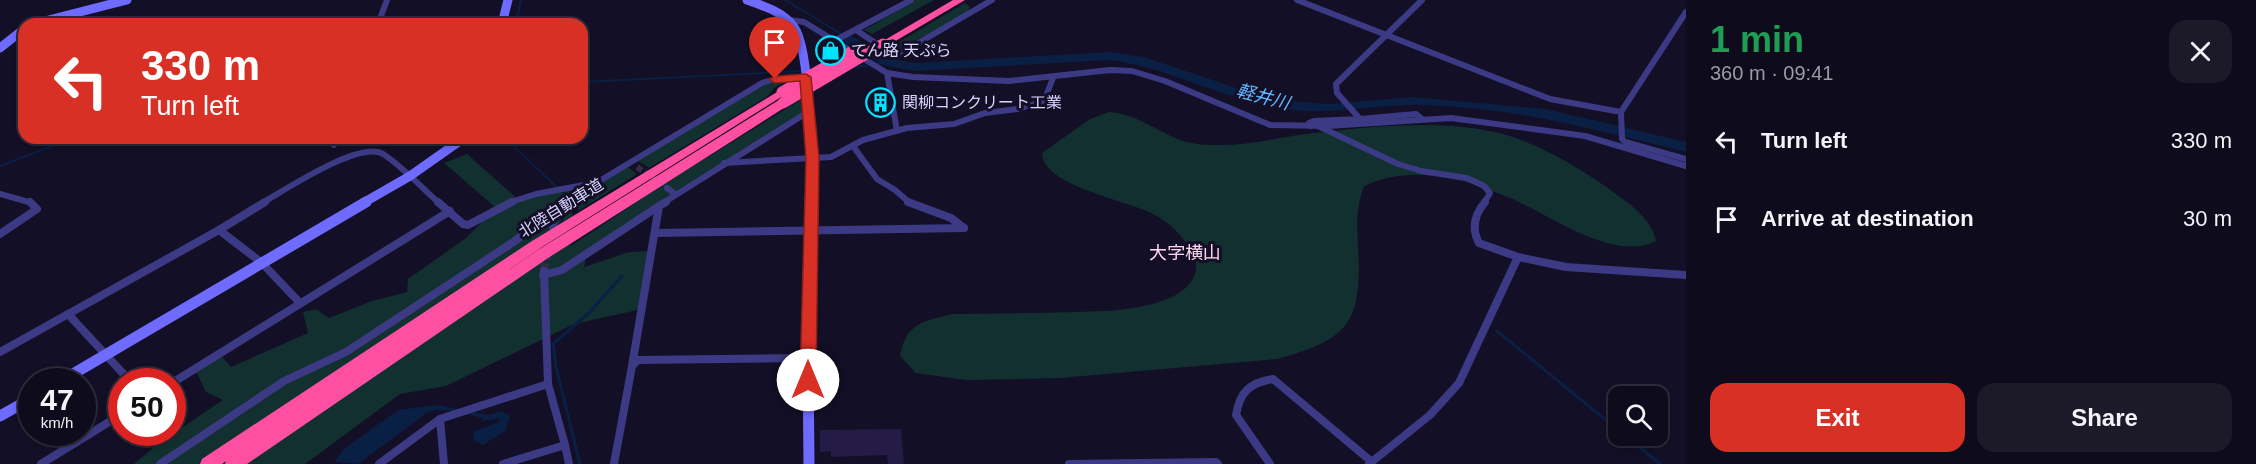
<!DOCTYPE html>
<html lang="en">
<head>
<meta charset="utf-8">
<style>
	body { margin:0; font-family:Helvetica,"Noto Sans JP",sans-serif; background:#1c1929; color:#f1f3f6; height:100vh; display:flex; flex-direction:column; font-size:22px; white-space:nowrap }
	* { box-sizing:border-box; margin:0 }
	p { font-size:20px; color:#9b9ba3 }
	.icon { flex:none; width:33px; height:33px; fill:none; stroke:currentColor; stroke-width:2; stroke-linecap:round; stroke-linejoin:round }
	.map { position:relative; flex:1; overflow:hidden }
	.side { display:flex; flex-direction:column; background:#0e0b1c; width:570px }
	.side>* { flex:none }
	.hud { position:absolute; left:18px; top:18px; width:570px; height:126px; border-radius:18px; box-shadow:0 3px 9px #0003,0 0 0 2px #2e2b3b; background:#d93025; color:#fff; overflow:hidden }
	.fabs { position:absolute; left:1608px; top:386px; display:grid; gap:12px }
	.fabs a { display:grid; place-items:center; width:60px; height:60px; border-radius:12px; background:#0e0b1c; box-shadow:0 3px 9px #0003,0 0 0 2px #2e2b3b; font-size:30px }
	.speed { position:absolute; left:18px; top:368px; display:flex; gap:12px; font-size:30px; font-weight:700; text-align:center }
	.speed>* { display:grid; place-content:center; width:78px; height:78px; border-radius:50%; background:#0e0b1c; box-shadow:0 3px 9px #0003,0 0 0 2px #2e2b3b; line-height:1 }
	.speed small { font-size:15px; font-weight:400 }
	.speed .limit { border:9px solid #d22; background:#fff; color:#111 }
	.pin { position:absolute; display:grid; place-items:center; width:51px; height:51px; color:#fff; margin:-62px -26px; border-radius:50% 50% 50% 0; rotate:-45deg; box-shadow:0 0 6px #0007 }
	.pin .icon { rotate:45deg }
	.me { position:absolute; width:66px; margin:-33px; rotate:0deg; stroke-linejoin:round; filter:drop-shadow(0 0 4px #0008) }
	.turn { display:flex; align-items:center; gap:21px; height:126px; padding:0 24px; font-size:27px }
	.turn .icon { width:78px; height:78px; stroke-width:2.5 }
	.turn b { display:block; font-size:42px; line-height:51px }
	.round { display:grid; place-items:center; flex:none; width:63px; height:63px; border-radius:18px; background:#1c1929 }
	.summary { display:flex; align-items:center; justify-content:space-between; height:102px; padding:0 24px }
	h1 { font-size:36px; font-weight:600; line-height:45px; color:#1e9e55 }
	.button { display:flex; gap:12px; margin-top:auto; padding:12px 24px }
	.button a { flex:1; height:69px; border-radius:18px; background:#d93025; color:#fff; font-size:24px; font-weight:600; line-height:69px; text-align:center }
	.button a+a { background:#1c1929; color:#f1f3f6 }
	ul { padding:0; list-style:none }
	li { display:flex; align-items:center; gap:18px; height:78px; padding:0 24px }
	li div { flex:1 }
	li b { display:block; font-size:22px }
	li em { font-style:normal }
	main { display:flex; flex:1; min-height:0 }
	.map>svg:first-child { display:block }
	.green { fill:#12302f }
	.water { fill:#0a1f44 }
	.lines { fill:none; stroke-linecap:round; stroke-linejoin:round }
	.stream-far1 { stroke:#0a1f44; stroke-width:2 }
	.stream { stroke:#0a1f44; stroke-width:3 }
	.river { fill:#0a1f44; fill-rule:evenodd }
	.building { fill:#241b47 }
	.street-tunnel-far1 { stroke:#312d47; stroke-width:6; stroke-dasharray:6 3; stroke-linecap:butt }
	.street-tunnel { stroke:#312d47; stroke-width:8; stroke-dasharray:8 4; stroke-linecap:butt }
	.street-far1 { stroke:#3d3a85; stroke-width:6 }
	.street { stroke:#3d3a85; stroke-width:8 }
	.secondary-far1 { stroke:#6f6bff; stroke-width:9 }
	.secondary { stroke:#6f6bff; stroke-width:11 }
	.highway { fill:#ff4fa3; fill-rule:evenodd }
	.highway-bridge { stroke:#ff4fa3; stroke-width:11 }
	.route { fill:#d93025; stroke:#8d1f18; stroke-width:1.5 }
	.labels { text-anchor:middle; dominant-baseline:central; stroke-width:6; stroke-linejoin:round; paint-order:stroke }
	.poi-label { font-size:16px; fill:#d9d4ff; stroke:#130f26; text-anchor:start }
	.street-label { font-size:16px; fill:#d9d4ff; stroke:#130f26 }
	.water-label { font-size:18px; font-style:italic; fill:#62b6ff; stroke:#130f26 }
	.neighbourhood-label { font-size:18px; fill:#ffd6f0; stroke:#130f26 }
</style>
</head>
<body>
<main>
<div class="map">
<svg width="1686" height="464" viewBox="0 0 1686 464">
	<rect width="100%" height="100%" fill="#130f26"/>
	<g class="green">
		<polygon points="916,0 934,0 872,34 864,30"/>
		<polygon points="965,3 970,7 968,12 902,48 892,46"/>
		<polygon points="789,80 774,88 768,96 649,168 637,160 764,85"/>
		<polygon points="807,96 808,112 587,253 584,267 629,252 653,251 642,309 574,324 446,386 400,394 305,464 134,464 159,443 223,400 206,392 195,369 219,353 231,367 308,333 303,312 316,309 329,318 372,301 407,292 408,279 466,238 496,208 444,163 467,154 518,199 574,188 571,246 662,185"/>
		<path d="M 1109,112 C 1136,114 1155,130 1180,140 C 1191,144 1204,145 1216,145 C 1249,146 1282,136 1315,133 C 1379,126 1465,116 1526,142 C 1554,153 1580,169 1605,186 C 1624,200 1652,217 1656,241 C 1614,263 1549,214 1510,198 C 1462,178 1413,164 1364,186 C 1356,209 1357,221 1358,245 C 1362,320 1352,339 1277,359 L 1060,378 L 966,380 L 916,373 L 900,356 C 906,323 923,321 953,314 C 994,314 1035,313 1076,312 C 1099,311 1125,311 1148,305 C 1167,301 1198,289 1196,264 C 1196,260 1193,256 1191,252 C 1183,235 1170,223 1153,214 C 1130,201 1042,186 1042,153 L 1090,119 Z"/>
		<polygon points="626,166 637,174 578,211 577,197"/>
	</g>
	<path class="water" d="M 437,405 L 489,415 L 502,411 L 510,416 L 506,430 L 483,445 L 474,440 L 473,432 L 499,422 L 500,418 L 482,421 L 482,418 C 467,414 443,407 428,412 L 358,464 L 336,462 L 335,460 L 344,449 L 398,410 Z"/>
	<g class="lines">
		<g class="stream-far1">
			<polyline points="785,0 843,35"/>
			<polyline points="516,24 521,0"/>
			<polyline points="850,68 888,62"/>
			<polyline points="582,82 805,71"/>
			<polyline points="505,138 564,194 564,200"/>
			<polyline points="0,166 73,138"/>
		</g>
		<g class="stream">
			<polyline points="562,224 563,207"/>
			<polyline points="1497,331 1618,430"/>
			<polyline points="1625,435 1660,464"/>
			<polyline points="580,464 556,367 553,344 589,313 622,276"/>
		</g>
		<path class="river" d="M 846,33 L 892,59 L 914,63 L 1110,52 L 1144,57 L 1254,94 L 1286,101 L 1330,104 L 1412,97 L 1546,109 L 1686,142 L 1686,152 C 1596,130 1507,105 1412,105 C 1370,105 1328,116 1285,109 C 1225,100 1170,68 1110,60 L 914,71 L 883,65 L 841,40 L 839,37 Z"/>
	</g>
	<polygon class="building" points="901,429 904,464 888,464 887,455 831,457 831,451 820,452 820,430"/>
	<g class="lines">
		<polyline class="street-tunnel-far1" points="637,167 660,183"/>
		<polyline class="street-tunnel" points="544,271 552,233"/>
		<g class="street-far1">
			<polyline points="1297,0 1550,99 1621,112"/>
			<polyline points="1686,12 1621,112 1622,139 1625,142 1686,159"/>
			<polyline points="790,20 804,22 887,73 913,77 1009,81 1110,70 1132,71 1165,81 1270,125 1328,126 1451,118 1585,136 1686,166"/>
			<polyline points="378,24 387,0"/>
			<polyline points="856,30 886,50 903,52 992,0"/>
			<polyline points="836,40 911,0"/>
			<polyline points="887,73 897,131"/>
			<polyline points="1360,119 1416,114 1422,119"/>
			<polyline points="1311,126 1309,123 1314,121 1360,119 1337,93 1336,84 1422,0"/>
			<polyline points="1318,126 1398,164 1421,171 1467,178 1484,186 1490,193 1484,203"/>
			<polyline points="334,145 336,138"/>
			<polyline points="853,146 877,179 895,190 910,203"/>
			<polyline points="724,163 831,157 863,140 907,128 954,124 985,113 1018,109 1044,101 1053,78"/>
			<polyline points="667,188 675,194"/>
			<polyline points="0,194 32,203"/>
			<path d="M 262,203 C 285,190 360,140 383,154 C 402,166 422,188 439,203"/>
			<polyline points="508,203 536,194 589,184"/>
			<polyline points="563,203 762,83 775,79 804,77"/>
			<polyline points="663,203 808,112"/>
		</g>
		<g class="street">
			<polyline points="438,202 463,224 468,225 512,202"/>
			<polyline points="908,202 951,218 964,228"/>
			<path d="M 1485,202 C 1475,214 1471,228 1479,243 L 1518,257 L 1566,267 L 1686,275"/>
			<polyline points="553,227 554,209"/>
			<polyline points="219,230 262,263 300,303"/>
			<polyline points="656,233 964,228"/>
			<polyline points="0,234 37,209 30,202"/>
			<polyline points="544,271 548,384 565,445"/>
			<polyline points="543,275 562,270 659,206"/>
			<polyline points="68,314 130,381"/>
			<polyline points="0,352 219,230 265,202"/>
			<polyline points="632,366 659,206 666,202"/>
			<polyline points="172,383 450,211"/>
			<polyline points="440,419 548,384"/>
			<polyline points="41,464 122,414"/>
			<polyline points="160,464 284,381 346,352 515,241 565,202"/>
			<polyline points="379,464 440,419 444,464"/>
			<polyline points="503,464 565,445 569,464"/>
			<polyline points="614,464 632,366 638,360 808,358"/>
			<polyline points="1069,464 1216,462 1218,464"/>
			<path d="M 1270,464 L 1236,415 C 1240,391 1250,383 1273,379 L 1372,462"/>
			<polyline points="1369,464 1430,415 1459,383 1518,257"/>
		</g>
		<g class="secondary-far1">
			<path d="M 747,0 C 764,6 783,12 794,27 C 811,49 812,171 811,203"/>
			<polyline points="33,24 127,0"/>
			<polyline points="502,24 508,0"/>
			<polyline points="0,48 24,29"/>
			<polyline points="363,203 410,176 464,138"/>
		</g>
		<g class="secondary">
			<polyline points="61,381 366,202"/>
			<polyline points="0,416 32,398"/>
			<polyline points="809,464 808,358 811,202"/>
		</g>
		<g class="highway">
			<polygon points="953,0 965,0 887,46 879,46 878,44"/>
			<polygon points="782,89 788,92 786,94 542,247 469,297 538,250 779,100 787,100 789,103 787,106 548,258 247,464 225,464 226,461 222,464 200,464 202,459 532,241"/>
		</g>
		<g class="highway-bridge">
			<polyline points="782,92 851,52"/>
			<polyline points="783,103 883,44"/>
		</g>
	</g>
	<polygon class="route" points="806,74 811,77 819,158 816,380 814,384 808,386 802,384 800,380 806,158 800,81 775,83 769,79 775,76"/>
	<defs>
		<symbol id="shop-ring" viewBox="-11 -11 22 22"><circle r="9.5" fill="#130f26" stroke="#00e5ff" stroke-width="1.5"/><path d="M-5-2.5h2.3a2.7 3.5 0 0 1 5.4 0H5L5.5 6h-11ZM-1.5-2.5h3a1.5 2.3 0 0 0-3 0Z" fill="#00e5ff"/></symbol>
		<symbol id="building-ring" viewBox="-11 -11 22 22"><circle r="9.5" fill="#130f26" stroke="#00e5ff" stroke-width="1.5"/><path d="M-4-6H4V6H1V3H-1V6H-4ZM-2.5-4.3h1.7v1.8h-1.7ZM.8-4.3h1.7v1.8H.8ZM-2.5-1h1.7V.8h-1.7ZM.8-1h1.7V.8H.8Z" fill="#00e5ff"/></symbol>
	</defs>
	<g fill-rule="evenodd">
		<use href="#shop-ring" x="814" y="34" width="33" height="33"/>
		<use href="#building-ring" x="864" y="86" width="33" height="33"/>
	</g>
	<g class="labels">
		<g class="poi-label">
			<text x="851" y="50">てん路 天ぷら</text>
			<text x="902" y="102">関柳コンクリート工業</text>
		</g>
		<g class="street-label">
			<text transform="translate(561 208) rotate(-32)">北陸自動車道</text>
		</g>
		<g class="water-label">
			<text transform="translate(1263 97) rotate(15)">軽井川</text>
		</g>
		<g class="neighbourhood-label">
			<text x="1185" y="253">大字横山</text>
		</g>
	</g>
</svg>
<div class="fabs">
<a><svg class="icon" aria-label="search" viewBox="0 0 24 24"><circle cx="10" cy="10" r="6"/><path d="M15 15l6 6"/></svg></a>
</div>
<div class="speed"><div>47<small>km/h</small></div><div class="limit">50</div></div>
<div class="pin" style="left:775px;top:79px;background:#d93025"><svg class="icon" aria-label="arrive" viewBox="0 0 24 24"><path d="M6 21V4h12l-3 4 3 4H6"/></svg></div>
<svg class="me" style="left:808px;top:380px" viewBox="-20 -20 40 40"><circle r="19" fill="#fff"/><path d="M0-13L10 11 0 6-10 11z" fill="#d93025"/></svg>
<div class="hud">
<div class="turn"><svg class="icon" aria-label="left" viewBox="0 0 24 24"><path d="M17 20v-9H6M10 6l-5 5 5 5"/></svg><div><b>330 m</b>Turn left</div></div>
</div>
</div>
<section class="side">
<div class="summary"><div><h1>1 min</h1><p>360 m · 09:41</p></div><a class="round"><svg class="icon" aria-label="close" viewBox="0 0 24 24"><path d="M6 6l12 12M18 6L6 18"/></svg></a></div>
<ul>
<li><svg class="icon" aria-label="left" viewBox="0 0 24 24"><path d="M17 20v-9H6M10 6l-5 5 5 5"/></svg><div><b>Turn left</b></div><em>330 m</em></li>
<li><svg class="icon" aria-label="arrive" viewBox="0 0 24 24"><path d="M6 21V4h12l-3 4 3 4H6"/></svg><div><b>Arrive at destination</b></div><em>30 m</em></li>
</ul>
<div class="button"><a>Exit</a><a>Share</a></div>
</section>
</main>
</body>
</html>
